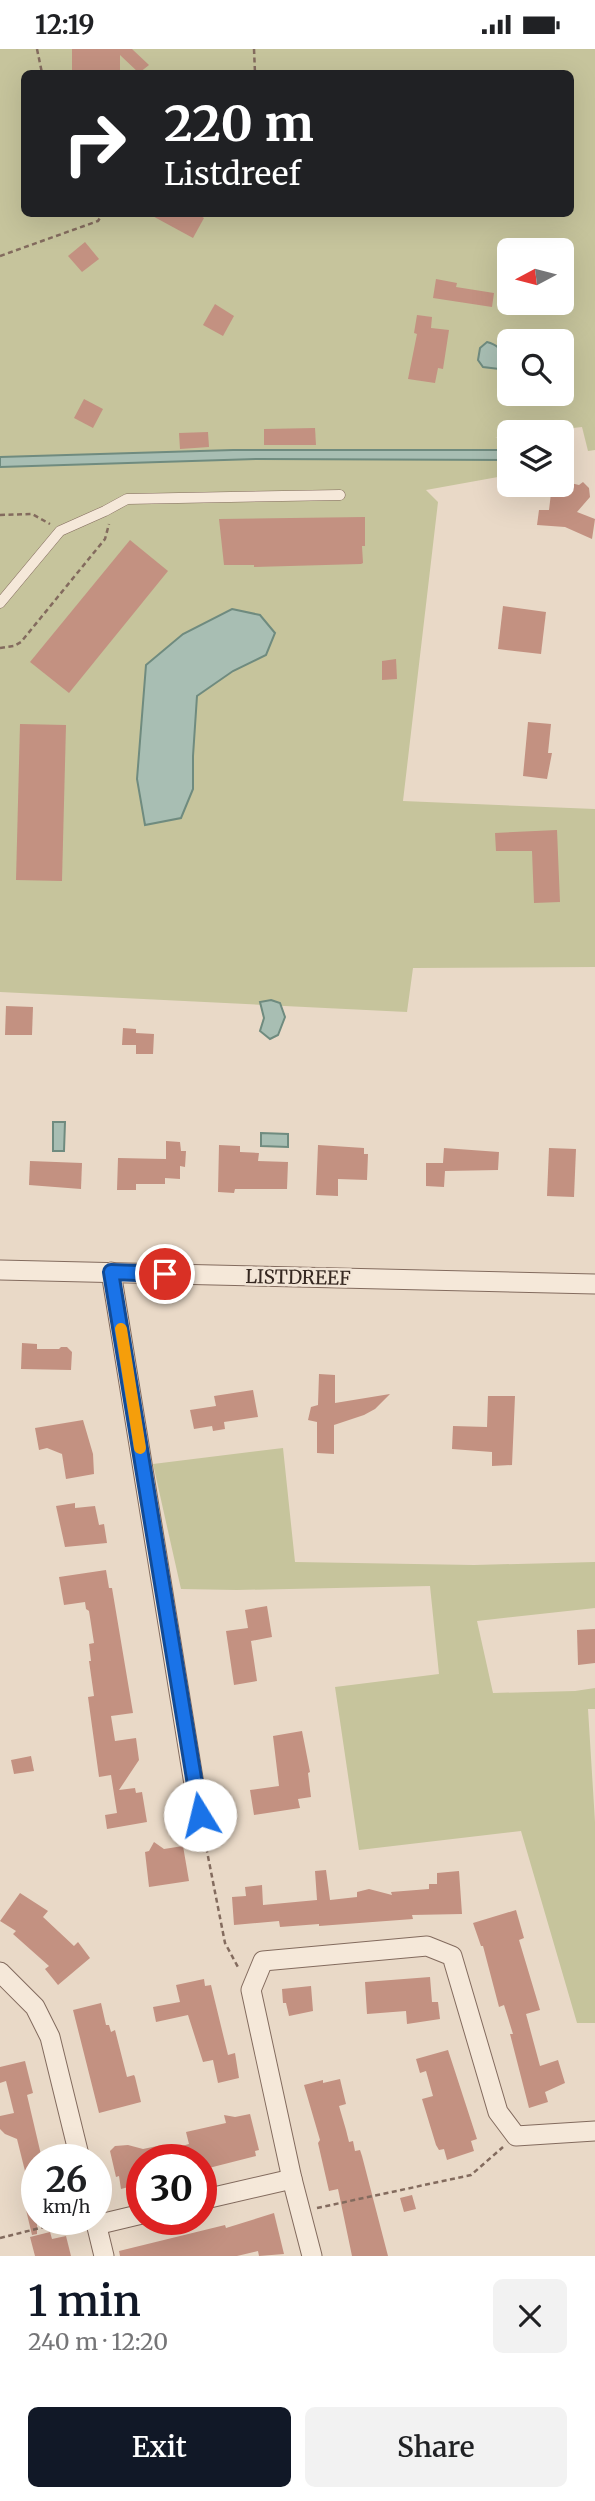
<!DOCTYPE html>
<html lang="en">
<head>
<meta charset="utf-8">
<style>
	body { margin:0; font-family:Merriweather,serif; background:#f2f2f2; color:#202124; height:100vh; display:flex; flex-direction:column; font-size:26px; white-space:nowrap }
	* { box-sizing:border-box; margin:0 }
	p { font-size:23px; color:#757577 }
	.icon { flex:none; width:38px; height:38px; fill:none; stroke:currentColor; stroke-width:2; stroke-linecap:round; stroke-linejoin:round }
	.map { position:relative; height:2207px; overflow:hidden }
	.drawer { display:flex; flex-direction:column; background:#fff; flex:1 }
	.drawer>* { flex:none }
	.guide { position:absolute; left:21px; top:21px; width:553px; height:147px; border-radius:10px; box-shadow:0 7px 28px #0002; background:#202124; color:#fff; overflow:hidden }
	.needle { width:46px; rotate:263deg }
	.buttons { position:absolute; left:497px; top:189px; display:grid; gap:14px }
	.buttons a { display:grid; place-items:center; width:77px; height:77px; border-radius:10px; background:#fff; box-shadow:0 7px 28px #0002; font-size:35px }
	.speed { position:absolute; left:21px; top:2095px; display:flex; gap:14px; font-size:35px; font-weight:700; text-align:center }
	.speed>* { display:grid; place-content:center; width:91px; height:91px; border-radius:50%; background:#fff; box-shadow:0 7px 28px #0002; line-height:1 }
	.speed small { font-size:18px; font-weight:400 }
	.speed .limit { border:10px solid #d22; background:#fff; color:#111 }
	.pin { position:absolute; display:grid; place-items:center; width:60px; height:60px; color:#fff; margin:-30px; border:4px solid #fff; border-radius:50%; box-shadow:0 2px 7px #0007 }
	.me { position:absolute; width:77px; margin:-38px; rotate:351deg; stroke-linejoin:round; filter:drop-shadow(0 0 5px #0008) }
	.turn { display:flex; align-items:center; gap:24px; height:147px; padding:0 28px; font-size:32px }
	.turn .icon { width:91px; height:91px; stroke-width:2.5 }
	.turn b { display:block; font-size:49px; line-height:60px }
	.round { display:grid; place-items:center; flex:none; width:74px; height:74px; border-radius:10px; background:#f2f2f2 }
	.overview { display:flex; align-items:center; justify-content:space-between; height:119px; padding:0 28px }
	h1 { font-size:42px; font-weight:600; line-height:52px; color:#111827 }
	.action { display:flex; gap:14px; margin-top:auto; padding:14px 28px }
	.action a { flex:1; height:80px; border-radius:10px; background:#111827; color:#fff; font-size:28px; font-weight:600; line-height:80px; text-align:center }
	.action a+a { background:#f2f2f2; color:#202124 }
	.status { display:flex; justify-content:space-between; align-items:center; height:49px; padding:0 35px; background:#fff; direction:ltr }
	.status svg { height:19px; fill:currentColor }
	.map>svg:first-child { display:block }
	.green { fill:#c6c49c; fill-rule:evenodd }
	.water { fill:#a8beb3; stroke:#6f8b7f; stroke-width:2 }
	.building { fill:#c39181 }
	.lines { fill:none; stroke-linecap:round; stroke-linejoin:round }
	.lane-casing { stroke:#836b5e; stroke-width:11 }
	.street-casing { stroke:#836b5e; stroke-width:21 }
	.path { stroke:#836b5e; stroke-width:2.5; stroke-dasharray:5 3.5; stroke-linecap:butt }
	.lane { stroke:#f5e8d9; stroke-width:10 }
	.street { stroke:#f5e8d9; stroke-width:19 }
	.route-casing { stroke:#114b97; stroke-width:18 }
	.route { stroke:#1a73e8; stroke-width:12 }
	.slow { stroke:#f59e0b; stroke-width:12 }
	.labels { text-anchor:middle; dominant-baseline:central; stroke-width:5; stroke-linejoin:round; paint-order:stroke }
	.street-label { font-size:19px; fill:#352720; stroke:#f2e5d6 }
</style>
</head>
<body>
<div class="status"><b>12:19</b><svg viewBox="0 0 49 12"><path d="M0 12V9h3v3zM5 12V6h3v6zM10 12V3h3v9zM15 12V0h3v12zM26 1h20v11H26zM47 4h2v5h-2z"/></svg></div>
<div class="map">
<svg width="595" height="2207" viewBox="0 0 595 2207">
	<rect width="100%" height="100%" fill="#e9d9c7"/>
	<g class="green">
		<path d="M 0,0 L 595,0 L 595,401 L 588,402 L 582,378 L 537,383 L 509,383 L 509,386 L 495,389 L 506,389 L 509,426 L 426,441 L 438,453 L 403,752 L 595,760 L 595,918 L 413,919 L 407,963 L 0,943 ZM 24,24 L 570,24 L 570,164 L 24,164 ZM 509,201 L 562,201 L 562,254 L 509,254 ZM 509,292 L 562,292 L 562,345 L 509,345 Z"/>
		<polygon points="283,1399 295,1513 474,1516 595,1513 595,1559 477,1572 493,1644 575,1642 595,1639 595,1660 588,1660 595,1773 595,1974 577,1974 521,1782 359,1801 335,1638 439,1625 430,1537 237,1541 181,1540 153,1415"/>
	</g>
	<g class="water">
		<path d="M 487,293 C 496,295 504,302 508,311 L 499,320 L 483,318 L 478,311 L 480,299 Z"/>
		<polygon points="233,401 509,401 509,411 257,410 0,418 0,408"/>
		<polygon points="232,560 260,566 275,584 266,606 233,622 197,647 193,707 193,740 181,769 145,776 137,730 146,616 183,585"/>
		<polygon points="271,951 280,954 285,968 278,986 270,990 260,982 264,969 260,953"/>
		<polygon points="53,1073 65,1073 64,1102 53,1102"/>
		<polygon points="261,1084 288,1085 288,1098 261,1097"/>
	</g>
	<g class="building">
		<polygon points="72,0 132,0 149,16 139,24 120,6 120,24 72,24"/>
		<polygon points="147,164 196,164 204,169 193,189"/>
		<polygon points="85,193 99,210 82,223 68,207"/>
		<polygon points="436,230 457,234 456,238 494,244 492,258 433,249"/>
		<polygon points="215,255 234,267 223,287 203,276"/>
		<polygon points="417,266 432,268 431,279 449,281 443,320 438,319 435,334 408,330 417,285 414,284"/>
		<polygon points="84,350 103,360 93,379 74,369"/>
		<polygon points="315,379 316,396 264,396 264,380"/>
		<polygon points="208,383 209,398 180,400 179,384"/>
		<polygon points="562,432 579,436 583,433 589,439 590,448 577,463 595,470 592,490 565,478 537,476 539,461 549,461 552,436 562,436"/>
		<polygon points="365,468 365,497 362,497 363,514 361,515 254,518 254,516 224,516 219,470"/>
		<polygon points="130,491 168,522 69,644 30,613"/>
		<polygon points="503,557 546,563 541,605 498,600"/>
		<polygon points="396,610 397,630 382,631 382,612"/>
		<polygon points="528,673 551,675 548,704 552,704 547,730 523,727"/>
		<polygon points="20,675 66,676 62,832 16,831"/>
		<polygon points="557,781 560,853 534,854 532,802 496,802 495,784"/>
		<polygon points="6,957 33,958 32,986 5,986"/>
		<polygon points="123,979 136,980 136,984 154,985 153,1005 136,1005 136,996 122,996"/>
		<polygon points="166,1092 180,1093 181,1102 186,1102 185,1118 180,1117 180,1130 165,1129 165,1135 136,1135 136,1141 117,1141 118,1109 166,1110"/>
		<polygon points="219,1096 240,1097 240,1103 259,1104 258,1112 288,1113 287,1140 235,1140 234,1144 218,1143"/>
		<polygon points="318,1096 364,1099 364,1105 368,1105 367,1131 338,1130 338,1147 316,1146"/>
		<polygon points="444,1099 499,1103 498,1121 445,1122 444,1138 426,1137 426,1114 443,1114"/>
		<polygon points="549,1099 576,1100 574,1148 547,1147"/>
		<polygon points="30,1112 82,1114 81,1140 29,1136"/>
		<polygon points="22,1294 37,1295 37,1300 59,1300 61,1298 67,1298 72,1303 71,1321 21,1320"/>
		<polygon points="319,1325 335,1326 335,1354 390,1345 375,1360 364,1366 334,1376 334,1405 317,1404 317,1373 308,1371 311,1358 318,1356"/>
		<polygon points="253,1341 258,1368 224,1373 225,1380 213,1382 212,1377 194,1380 190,1361 216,1357 214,1347"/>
		<polygon points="488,1347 515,1347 512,1416 492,1417 492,1403 452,1400 453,1377 487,1378"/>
		<polygon points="83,1371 93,1405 94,1425 66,1430 62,1405 47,1399 39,1401 35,1379"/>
		<polygon points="75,1454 75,1459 95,1457 99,1476 104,1475 107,1494 65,1498 56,1457"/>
		<polygon points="106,1521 109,1539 112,1539 133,1664 111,1667 115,1692 136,1689 139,1711 119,1741 135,1739 136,1744 142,1743 147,1773 107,1780 105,1766 117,1764 111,1726 99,1728 88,1648 94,1647 89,1612 91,1612 89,1595 94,1594 89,1562 86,1560 85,1553 64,1556 59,1528"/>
		<polygon points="267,1557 272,1588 251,1592 257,1632 234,1636 226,1582 248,1579 245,1561"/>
		<polygon points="595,1580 595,1614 578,1616 577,1581"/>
		<polygon points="302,1682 310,1723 308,1724 311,1748 298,1750 300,1759 254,1766 250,1741 279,1737 273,1687"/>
		<polygon points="31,1707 34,1722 14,1725 11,1711"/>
		<polygon points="154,1793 164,1800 183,1797 189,1832 149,1838 145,1803 149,1802"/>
		<polygon points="326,1821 330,1851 357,1848 357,1843 369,1840 392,1846 391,1843 429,1840 429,1835 437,1835 437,1824 459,1822 462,1865 412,1866 413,1870 319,1877 319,1875 280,1878 279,1872 234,1876 232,1848 246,1847 245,1838 262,1836 263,1856 317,1851 315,1822"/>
		<polygon points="20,1844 48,1862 43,1868 74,1897 78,1893 90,1909 58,1936 45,1920 49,1917 13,1885 16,1882 0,1872"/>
		<polygon points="516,1861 524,1889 519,1891 540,1961 526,1965 540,2017 558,2011 565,2034 545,2043 548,2053 529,2059 510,1985 513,1985 504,1956 499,1958 483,1897 481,1897 473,1874"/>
		<polygon points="430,1928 432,1953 438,1953 440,1970 407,1975 406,1962 367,1965 365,1933"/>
		<polygon points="204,1930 205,1937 211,1936 228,2006 235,2004 239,2029 218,2034 213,2011 203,2013 188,1966 156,1973 153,1958 180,1953 176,1936"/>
		<polygon points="311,1937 313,1962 289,1967 286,1954 283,1954 282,1940"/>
		<polygon points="101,1954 106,1976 109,1976 111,1983 115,1981 127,2028 134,2026 135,2028 141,2053 99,2064 73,1961"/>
		<polygon points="448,2001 477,2090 471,2092 474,2102 447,2111 444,2100 439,2101 436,2096 422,2050 433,2047 426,2022 420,2024 416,2010"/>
		<polygon points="25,2012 33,2044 27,2046 42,2110 37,2110 37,2185 32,2186 22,2144 30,2142 17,2090 5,2085 0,2080 0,2067 14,2064 6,2032 0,2034 0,2018"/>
		<polygon points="340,2030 346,2055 339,2057 346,2081 349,2093 353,2092 355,2102 360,2101 362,2107 388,2207 352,2207 338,2140 329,2142 318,2094 320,2091 304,2036 323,2031 323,2034"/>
		<polygon points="250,2065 259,2101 255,2102 256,2107 201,2121 201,2110 138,2110 141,2122 137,2123 140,2135 121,2140 119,2127 116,2128 110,2102 115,2097 128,2096 143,2100 162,2096 164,2102 189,2095 186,2083 226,2074 224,2066 235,2068"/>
		<polygon points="412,2146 416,2160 404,2163 400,2149"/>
		<polygon points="274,2164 284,2205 259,2207 258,2202 237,2207 120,2207 119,2202 225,2176 226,2179"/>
		<polygon points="50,2183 52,2190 66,2187 71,2207 35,2207 30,2188"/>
	</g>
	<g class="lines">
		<defs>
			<polyline id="lane" points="0,554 60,482 105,462 127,450 340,446"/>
			<g id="street">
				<polyline points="0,1221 595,1235"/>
				<polyline points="111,1223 199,1766"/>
				<polyline points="0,1923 35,1958 50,1988 80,2110"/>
				<polyline points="201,2151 292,2130"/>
				<polyline points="95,2170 104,2207"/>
				<polyline points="96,2176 142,2165"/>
				<polyline points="312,2207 292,2130 251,1941 263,1912 427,1897 452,1907 498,2063 516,2087 595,2082"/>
			</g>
		</defs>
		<use href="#lane" class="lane-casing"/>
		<use href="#street" class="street-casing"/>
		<g class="path">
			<polyline points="37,0 42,24"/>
			<polyline points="254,0 255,24"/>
			<polyline points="0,207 98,172 103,164"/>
			<polyline points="0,466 32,465 50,475"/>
			<polyline points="0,599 14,597 21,593 105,490 109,475"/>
			<polyline points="203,1782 225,1894 239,1920"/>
			<polyline points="317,2159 471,2126 503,2098"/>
			<polyline points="0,2189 76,2170"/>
		</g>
		<use href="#lane" class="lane"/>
		<use href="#street" class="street"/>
	</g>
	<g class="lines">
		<defs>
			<polyline id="route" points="165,1225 111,1223 200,1766"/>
		</defs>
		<use href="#route" class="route-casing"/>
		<use href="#route" class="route"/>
		<polyline class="slow" points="121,1280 140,1399"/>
	</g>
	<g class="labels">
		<g class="street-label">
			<text transform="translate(298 1228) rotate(1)">LISTDREEF</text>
		</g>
	</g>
</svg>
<div class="buttons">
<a><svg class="needle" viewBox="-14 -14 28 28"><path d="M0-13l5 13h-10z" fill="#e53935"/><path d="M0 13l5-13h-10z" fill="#757577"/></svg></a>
<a><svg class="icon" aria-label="search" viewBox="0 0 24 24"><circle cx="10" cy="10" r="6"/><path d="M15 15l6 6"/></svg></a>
<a><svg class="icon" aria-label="layers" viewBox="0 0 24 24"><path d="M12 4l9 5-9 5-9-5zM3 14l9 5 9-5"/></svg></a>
</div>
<div class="speed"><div>26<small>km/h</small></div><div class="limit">30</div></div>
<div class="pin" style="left:165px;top:1225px;background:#d93025"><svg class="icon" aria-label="arrive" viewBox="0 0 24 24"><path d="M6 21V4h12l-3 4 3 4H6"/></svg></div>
<svg class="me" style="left:200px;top:1766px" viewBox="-20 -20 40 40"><circle r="19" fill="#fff"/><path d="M0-13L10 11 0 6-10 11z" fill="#1a73e8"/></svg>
<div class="guide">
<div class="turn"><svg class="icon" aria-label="right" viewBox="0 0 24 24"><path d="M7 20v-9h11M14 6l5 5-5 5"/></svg><div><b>220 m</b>Listdreef</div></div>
</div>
</div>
<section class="drawer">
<div class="overview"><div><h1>1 min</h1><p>240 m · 12:20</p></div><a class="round"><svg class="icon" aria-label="close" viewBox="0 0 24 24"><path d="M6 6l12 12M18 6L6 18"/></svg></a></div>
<div class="action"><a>Exit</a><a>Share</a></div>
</section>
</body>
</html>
